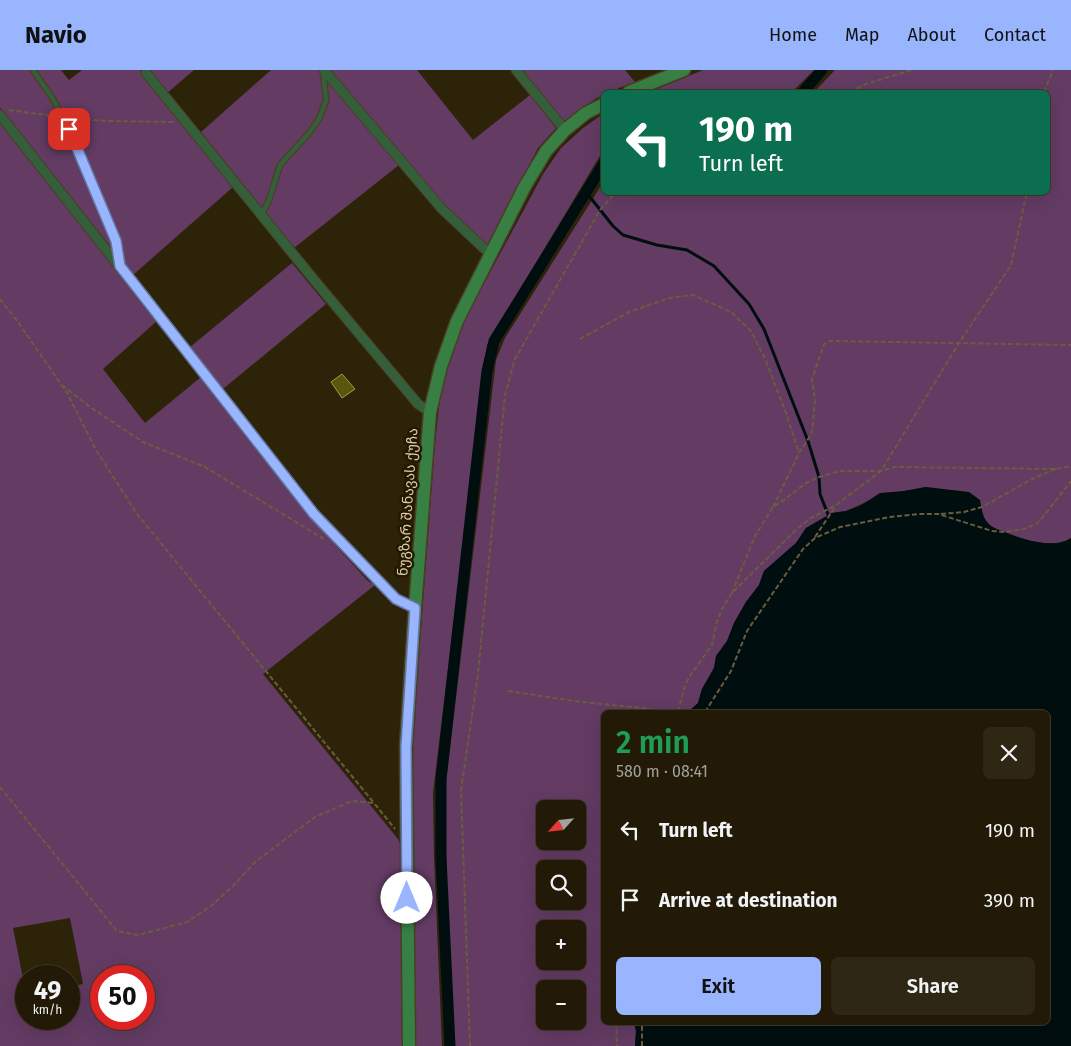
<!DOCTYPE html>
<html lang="en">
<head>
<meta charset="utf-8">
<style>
	body { margin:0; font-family:"Fira Sans","Noto Sans Georgian",sans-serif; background:#2e2714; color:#f1f3f6; height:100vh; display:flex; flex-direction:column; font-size:19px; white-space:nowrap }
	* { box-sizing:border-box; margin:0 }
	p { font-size:16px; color:#a2a19b }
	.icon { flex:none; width:28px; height:28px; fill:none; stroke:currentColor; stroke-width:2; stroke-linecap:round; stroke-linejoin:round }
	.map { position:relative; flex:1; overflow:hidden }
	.side { position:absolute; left:601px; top:640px; width:449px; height:315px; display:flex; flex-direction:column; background:#221a06; border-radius:8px; box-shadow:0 5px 20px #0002,0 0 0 1px #3f3828 }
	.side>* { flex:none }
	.guide { position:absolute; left:601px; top:20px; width:449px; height:105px; border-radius:8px; box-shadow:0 5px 20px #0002,0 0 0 1px #3f3828; background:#0b6e4f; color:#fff; overflow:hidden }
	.needle { width:32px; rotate:243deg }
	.buttons { position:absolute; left:536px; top:730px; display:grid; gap:10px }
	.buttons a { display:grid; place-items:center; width:50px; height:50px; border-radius:8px; background:#221a06; box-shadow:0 5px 20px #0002,0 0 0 1px #3f3828; font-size:25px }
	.speed { position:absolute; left:15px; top:895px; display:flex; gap:10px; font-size:25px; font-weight:700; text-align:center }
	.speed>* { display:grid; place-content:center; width:65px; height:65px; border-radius:50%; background:#221a06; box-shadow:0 5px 20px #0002,0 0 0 1px #3f3828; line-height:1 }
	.speed small { font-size:12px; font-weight:400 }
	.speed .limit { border:8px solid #d22; background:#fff; color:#111 }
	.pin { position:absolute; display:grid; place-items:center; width:42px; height:42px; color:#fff; margin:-21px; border-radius:10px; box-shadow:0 2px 8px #0006 }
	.me { position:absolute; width:55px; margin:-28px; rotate:0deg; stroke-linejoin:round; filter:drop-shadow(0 0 4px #0008) }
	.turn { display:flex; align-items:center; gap:18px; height:105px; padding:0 15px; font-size:22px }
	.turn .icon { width:65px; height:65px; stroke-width:2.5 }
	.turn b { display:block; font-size:35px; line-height:42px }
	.round { display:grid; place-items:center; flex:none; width:52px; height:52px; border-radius:8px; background:#2e2714 }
	.overview { display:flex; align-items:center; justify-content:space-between; height:85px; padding:0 15px }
	h1 { font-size:30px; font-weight:600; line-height:38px; color:#1e9e55 }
	.button { display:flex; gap:10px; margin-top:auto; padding:10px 15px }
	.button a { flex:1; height:58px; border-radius:8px; background:#98b5fd; color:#111; font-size:20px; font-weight:600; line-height:58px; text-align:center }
	.button a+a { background:#2e2714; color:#f1f3f6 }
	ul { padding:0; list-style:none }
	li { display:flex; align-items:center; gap:15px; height:70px; padding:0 15px }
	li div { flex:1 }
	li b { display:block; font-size:19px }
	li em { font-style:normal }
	header { display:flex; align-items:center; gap:30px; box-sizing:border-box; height:70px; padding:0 25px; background:#98b5fd; color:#111 }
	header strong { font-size:24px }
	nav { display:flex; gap:28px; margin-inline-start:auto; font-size:18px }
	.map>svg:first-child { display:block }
	.green { fill:#633b63; fill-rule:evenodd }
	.water { fill:#010e10 }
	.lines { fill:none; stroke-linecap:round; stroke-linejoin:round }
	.stream { stroke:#010e10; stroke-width:3 }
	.canal { stroke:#010e10; stroke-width:11 }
	.building { fill:#59560d; stroke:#a09d46 }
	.service-casing { stroke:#4a3f22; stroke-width:7 }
	.minor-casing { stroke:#4a3f22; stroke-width:11 }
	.secondary-casing { stroke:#4a3f22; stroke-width:15 }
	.path { stroke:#6a5d3f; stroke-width:2; stroke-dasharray:5 2.5; stroke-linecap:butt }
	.service { stroke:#345f3a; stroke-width:4.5 }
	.minor { stroke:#345f3a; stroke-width:9 }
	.secondary { stroke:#387f43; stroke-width:12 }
	.route-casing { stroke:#6376a4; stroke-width:12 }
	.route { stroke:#98b5fd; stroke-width:9 }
	.labels { text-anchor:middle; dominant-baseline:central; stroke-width:5; stroke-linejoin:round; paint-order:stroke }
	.street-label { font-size:14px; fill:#e2d0aa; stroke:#241901 }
</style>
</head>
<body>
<header>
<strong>Navio</strong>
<nav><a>Home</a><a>Map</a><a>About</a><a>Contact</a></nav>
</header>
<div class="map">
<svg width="1071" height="976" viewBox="0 0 1071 976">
	<rect width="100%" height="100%" fill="#2d2308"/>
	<g class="green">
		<polygon points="0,0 61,0 69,10 82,0 140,0 233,117 133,205 0,38"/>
		<polygon points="148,0 194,0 166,24"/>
		<polygon points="271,0 319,0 399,95 294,178 201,62"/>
		<polygon points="330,0 417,0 473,70 530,25 556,58 538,78 488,176 445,135"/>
		<polygon points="520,0 625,0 635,12 609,22 604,22 604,25 595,29 563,53"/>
		<polygon points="703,0 814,0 792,22 650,22"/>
		<path d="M 835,0 L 1071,0 L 1071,468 C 1053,480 1021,469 1003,461 C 999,460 993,458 989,455 C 984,449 982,445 982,437 L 926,417 L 904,421 L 866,432 L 846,441 L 832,443 L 806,458 L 796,473 L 764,501 L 759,515 L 746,532 L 734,553 L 727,571 L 716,586 L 714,598 L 702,619 L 698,633 L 688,642 L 604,642 L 604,952 L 634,953 L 636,961 L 635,976 L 453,976 L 448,875 L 445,721 L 496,290 L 505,268 L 604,111 L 604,122 L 1048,122 L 1048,22 L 814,22 ZM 545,739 L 578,739 L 578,771 L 545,771 ZM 545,799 L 578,799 L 578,831 L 545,831 ZM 545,859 L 578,859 L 578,891 L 545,891 ZM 545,919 L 578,919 L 578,951 L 545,951 Z"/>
		<polygon points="604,43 604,79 487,275 433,723 434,787 442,976 415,976 411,692 435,373 440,328 449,291 460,258 543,104 561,78 583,58"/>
		<path d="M 0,52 L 157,251 L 103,299 L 145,353 L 201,307 L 308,445 L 368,511 L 375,515 L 263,604 L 398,769 L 401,776 L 404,976 L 0,976 ZM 70,848 L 83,914 L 69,917 L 69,949 L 26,949 L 26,923 L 13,858 ZM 101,906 L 144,906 L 144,949 L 101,949 Z"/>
		<polygon points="292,193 326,234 223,319 190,277"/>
	</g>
	<path class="water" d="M 926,417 L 969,422 L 980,430 C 982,440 982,448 990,455 C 993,458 999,460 1004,462 C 1021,469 1054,480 1071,468 L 1071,976 L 635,976 L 636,961 L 634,953 L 1048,952 L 1048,642 L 688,642 L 698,633 L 702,619 L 714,598 L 716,586 L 727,571 L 734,553 L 746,532 L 759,515 L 764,501 L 796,473 L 806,458 L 832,443 L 846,441 L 860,436 L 880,423 L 904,421 Z"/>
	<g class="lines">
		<polyline class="stream" points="586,122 613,156 623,165 657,175 687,180 714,196 749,234 764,259 808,371 819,407 820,424 829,447"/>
		<g class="canal">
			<polyline points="803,22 822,0"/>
			<polyline points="450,976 441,788 441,709 487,301 494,271 604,93"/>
		</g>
	</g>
	<polygon class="building" points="342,304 355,319 342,328 331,312"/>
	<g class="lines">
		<defs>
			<g id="service">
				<polyline points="33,0 53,29 69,59 116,171 119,192"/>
				<polyline points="262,144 269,130 280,95 310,62 320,47 326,30 323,1"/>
			</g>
			<g id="minor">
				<polyline points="324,0 442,139 490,184"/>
				<polyline points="516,0 565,60"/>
				<polyline points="146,3 315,211 418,334 430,342"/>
				<polyline points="0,45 314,444 396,529 415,539"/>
			</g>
			<g id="secondary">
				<polyline points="629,22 684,0"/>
				<polyline points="409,976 406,677 415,539 430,342 441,296 457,251 525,116 546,81 565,60 586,43 604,34"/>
			</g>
		</defs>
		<use href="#service" class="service-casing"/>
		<use href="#minor" class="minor-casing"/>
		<use href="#secondary" class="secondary-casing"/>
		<g class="path">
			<polyline points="850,22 866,14 912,0"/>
			<polyline points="1044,22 1053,0"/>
			<polyline points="9,40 54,46"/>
			<polyline points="71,48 106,51 174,52"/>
			<polyline points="0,229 18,252 67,323 96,380 137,444 374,733"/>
			<polyline points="580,269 629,242 669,228 693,225 731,242 751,261 766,291 786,343 799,383"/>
			<polyline points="62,315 90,337 143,372 205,397 324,469"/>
			<polyline points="773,437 799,383 812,363 815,329 812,309 824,274 830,271 1071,275"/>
			<polyline points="941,444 964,442 982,437 1036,407 1056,399"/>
			<polyline points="815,467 835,437"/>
			<polyline points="732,523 755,466 773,437 784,430 806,413 819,407 840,401 881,401 959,273 1011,195 1027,122"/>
			<polyline points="508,621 581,632 651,639 656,642"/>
			<polyline points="678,642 685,615 690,606 712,575 717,551 723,537 732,523 798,458 811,448 836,435 881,401 895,397 1056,399 1071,396"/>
			<polyline points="705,642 731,601 747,561 803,479 815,468 840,457 890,447 919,444 938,444 992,461 1005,462 1024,459 1036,454 1042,448 1071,411"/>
			<polyline points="0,717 117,861 138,865 187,852 211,836 233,816 255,792 315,747 352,731 374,733 395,759"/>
			<polyline points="616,952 617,976"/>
			<polyline points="470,976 461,721 478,604 505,325 515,289 600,140 616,122"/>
			<polyline points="642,976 642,952"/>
		</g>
		<use href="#service" class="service"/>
		<use href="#minor" class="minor"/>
		<use href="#secondary" class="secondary"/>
	</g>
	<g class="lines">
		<defs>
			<polyline id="route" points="69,59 116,171 120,196 314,444 396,529 415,538 406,677 407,828"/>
		</defs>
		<use href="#route" class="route-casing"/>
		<use href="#route" class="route"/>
	</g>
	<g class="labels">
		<g class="street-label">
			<text transform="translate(408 432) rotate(-86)">ნუგზარ შანავას ქუჩა</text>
		</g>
	</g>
</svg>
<div class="buttons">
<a><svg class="needle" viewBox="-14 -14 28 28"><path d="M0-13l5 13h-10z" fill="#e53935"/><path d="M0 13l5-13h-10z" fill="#a2a19b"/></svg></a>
<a><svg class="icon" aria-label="search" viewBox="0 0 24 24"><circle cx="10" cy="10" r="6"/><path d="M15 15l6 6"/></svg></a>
<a>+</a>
<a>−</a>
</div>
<div class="speed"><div>49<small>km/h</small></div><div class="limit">50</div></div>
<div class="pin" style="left:69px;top:59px;background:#d93025"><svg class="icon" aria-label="arrive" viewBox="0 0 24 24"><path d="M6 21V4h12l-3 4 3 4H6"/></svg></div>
<svg class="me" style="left:407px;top:828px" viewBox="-20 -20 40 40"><circle r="19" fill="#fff"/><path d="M0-13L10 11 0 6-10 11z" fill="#98b5fd"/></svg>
<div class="guide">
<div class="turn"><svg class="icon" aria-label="left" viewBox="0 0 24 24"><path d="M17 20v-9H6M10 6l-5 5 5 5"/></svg><div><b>190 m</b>Turn left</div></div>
</div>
<section class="side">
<div class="overview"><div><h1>2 min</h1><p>580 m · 08:41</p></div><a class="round"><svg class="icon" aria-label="close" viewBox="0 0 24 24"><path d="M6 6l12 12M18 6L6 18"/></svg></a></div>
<ul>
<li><svg class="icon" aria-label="left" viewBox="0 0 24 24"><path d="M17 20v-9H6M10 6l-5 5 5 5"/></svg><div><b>Turn left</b></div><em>190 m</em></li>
<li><svg class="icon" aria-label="arrive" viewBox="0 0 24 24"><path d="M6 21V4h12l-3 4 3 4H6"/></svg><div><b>Arrive at destination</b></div><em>390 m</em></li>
</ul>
<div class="button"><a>Exit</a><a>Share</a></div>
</section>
</div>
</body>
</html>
